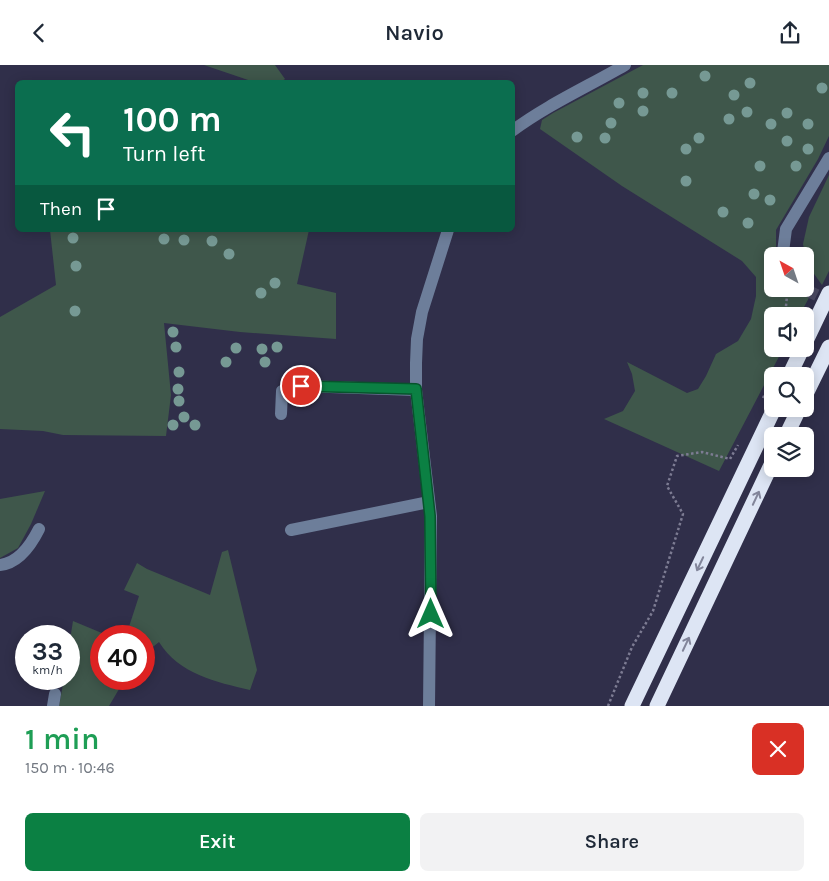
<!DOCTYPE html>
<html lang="en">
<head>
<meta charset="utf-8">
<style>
	body { margin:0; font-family:Karla,sans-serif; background:#f2f2f3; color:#1f2937; height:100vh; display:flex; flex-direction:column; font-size:19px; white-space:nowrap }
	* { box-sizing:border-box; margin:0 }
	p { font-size:16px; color:#747a83 }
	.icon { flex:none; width:28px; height:28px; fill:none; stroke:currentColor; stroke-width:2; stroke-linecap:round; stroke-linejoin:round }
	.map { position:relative; height:641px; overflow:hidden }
	.details { display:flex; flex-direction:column; background:#fff; flex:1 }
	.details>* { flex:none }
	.top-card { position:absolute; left:15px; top:15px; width:500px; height:152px; border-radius:8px; box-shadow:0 2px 12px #0003; background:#0b6e4f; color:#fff; overflow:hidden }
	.needle { width:32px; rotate:320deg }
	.fabs { position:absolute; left:764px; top:182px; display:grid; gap:10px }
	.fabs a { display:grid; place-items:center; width:50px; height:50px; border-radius:8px; background:#fff; box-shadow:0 2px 12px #0003; font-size:25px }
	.speed { position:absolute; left:15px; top:560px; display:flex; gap:10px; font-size:25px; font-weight:700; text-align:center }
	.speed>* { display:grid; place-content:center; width:65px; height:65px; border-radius:50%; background:#fff; box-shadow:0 2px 12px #0003; line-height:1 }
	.speed small { font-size:12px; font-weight:400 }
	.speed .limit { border:8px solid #d22; background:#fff; color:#111 }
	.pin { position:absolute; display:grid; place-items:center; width:42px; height:42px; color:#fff; margin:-21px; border:2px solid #fff; border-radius:50%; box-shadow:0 1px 5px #0007 }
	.me { position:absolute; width:55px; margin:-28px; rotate:0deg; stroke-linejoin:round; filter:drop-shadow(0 0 4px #0008) }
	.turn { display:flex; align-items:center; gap:18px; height:105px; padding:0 25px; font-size:22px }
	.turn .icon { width:65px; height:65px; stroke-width:2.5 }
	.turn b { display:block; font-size:35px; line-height:42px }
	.then { display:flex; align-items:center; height:48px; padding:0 25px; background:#0003; gap:10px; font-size:19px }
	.round { display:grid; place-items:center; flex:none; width:52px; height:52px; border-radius:8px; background:#f2f2f3 }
	.head { display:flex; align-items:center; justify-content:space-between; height:85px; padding:0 25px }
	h1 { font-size:30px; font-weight:600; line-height:38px; color:#1e9e55 }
	.cta { display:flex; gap:10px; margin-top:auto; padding:10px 25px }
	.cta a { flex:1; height:58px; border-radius:8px; background:#0b8043; color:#fff; font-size:20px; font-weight:600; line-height:58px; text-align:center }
	.cta a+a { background:#f2f2f3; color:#1f2937 }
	header { display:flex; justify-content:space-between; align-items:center; height:65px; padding:0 25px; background:#fff; font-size:22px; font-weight:600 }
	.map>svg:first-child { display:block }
	.green { fill:#3f574b }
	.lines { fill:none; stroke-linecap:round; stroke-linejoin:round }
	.minor-tunnel { stroke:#4a4962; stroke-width:12; stroke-dasharray:12 6; stroke-linecap:butt }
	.path { stroke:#7d7c93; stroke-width:2.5; stroke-dasharray:2.5 2.5; stroke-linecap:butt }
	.minor { stroke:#6d7e9a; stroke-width:12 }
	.highway { stroke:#dde5f4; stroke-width:15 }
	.highway-bridge { stroke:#dde5f4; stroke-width:15 }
	.tree { fill:#769994 }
	.oneway { stroke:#82859a }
	.route-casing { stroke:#07532c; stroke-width:12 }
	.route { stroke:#0b8043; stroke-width:9 }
</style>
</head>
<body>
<header><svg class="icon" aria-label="back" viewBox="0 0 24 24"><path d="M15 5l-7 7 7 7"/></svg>Navio<svg class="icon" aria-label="share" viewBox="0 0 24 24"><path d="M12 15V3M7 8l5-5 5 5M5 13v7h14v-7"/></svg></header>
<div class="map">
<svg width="829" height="641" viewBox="0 0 829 641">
	<rect width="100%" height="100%" fill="#302f4a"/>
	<g class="green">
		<polygon points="204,0 275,0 285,14 281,17 254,17"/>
		<polygon points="643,0 829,0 829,71 818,94 776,165 776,191 772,191 772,224 799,224 810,231 799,251 772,251 772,284 783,284 719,406 604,354 623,346 635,326 632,309 627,297 687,328 698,324 706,311 716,289 738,276 751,254 756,231 756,212 742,196 622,121 540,64 542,55 553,48"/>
		<polygon points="829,110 829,206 822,220 807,199 803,179 809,152"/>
		<polygon points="50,165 309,165 297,219 336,228 336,274 240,267 164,258 171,330 166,371 63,370 43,366 0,364 0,252 56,220"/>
		<polygon points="45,426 31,459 18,483 0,493 0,434"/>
		<path d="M 228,485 L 257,605 L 250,625 C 216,617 179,609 159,577 L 144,589 L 144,571 L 126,571 L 139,531 L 124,525 L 137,498 L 147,504 L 210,530 L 222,487 Z"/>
		<polygon points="73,556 109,571 101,571 101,614 125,614 109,641 59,641 64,614 69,614 69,581"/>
	</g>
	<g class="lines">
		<polyline class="minor-tunnel" points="806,225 829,236"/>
		<g class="path">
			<polyline points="785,251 787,231 792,224"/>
			<polyline points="763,333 772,315"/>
			<polyline points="608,641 632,582 653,546 683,449 667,421 677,391 702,387 730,394 738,380"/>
		</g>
		<g class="minor">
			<path d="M 512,66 C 547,40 587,22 625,0"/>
			<polyline points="784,191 783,187 786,164 829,93"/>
			<polyline points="805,223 806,225"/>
			<polyline points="281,349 282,326 301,321 416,325"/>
			<polyline points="291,465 429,437"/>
			<path d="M 0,500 C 19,498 31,480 39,464"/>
			<polyline points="53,641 55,629"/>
			<polyline points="429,641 431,451 416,325 416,298 417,274 422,247 448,165"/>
		</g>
		<g class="highway">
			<polyline points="789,311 802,284"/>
			<polyline points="805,331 829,282"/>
			<polyline points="786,371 799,344"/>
			<polyline points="632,641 774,344"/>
			<polyline points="657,641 772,398"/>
		</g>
		<polyline class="highway-bridge" points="805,278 829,228"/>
	</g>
	<g class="tree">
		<circle cx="705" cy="11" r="5.5"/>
		<circle cx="750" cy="18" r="5.5"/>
		<circle cx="822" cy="23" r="5.5"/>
		<circle cx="643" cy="28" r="5.5"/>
		<circle cx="672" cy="28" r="5.5"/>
		<circle cx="734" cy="30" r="5.5"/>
		<circle cx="619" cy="38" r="5.5"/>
		<circle cx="643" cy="46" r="5.5"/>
		<circle cx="747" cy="47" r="5.5"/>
		<circle cx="787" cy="48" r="5.5"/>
		<circle cx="729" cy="54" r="5.5"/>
		<circle cx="611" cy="58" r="5.5"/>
		<circle cx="771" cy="59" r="5.5"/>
		<circle cx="808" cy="59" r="5.5"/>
		<circle cx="577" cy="72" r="5.5"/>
		<circle cx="605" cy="73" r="5.5"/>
		<circle cx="699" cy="73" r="5.5"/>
		<circle cx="787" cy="76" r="5.5"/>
		<circle cx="686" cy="84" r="5.5"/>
		<circle cx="808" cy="84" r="5.5"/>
		<circle cx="760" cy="101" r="5.5"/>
		<circle cx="796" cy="101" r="5.5"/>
		<circle cx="686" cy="116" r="5.5"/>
		<circle cx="754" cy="129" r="5.5"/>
		<circle cx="770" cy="135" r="5.5"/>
		<circle cx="723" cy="147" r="5.5"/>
		<circle cx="748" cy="158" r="5.5"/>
		<circle cx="73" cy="173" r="5.5"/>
		<circle cx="164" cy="174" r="5.5"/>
		<circle cx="184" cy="175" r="5.5"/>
		<circle cx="212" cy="176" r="5.5"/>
		<circle cx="229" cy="189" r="5.5"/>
		<circle cx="76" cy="201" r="5.5"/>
		<circle cx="275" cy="218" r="5.5"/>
		<circle cx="261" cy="228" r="5.5"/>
		<circle cx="75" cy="246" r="5.5"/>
		<circle cx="173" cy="267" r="5.5"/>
		<circle cx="176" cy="282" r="5.5"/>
		<circle cx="277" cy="282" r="5.5"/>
		<circle cx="236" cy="283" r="5.5"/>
		<circle cx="262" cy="284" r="5.5"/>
		<circle cx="226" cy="297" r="5.5"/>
		<circle cx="265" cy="297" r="5.5"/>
		<circle cx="179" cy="307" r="5.5"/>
		<circle cx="178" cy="324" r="5.5"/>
		<circle cx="179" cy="336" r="5.5"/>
		<circle cx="184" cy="352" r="5.5"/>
		<circle cx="173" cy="360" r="5.5"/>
		<circle cx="195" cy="360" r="5.5"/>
	</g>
	<defs><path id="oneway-shaft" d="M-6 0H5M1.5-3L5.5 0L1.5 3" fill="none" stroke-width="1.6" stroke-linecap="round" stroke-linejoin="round" transform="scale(1.25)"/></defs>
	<g class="oneway">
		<use href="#oneway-shaft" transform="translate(756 433) rotate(-65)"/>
		<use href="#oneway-shaft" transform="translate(700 499) rotate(115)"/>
		<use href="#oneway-shaft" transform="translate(686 579) rotate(-65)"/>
	</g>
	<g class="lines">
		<defs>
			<polyline id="route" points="301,321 416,324 430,451 431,549"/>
		</defs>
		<use href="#route" class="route-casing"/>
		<use href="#route" class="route"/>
	</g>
</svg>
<div class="fabs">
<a><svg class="needle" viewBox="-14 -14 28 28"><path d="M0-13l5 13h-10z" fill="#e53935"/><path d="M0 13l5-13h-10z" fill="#747a83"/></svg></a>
<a><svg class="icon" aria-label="sound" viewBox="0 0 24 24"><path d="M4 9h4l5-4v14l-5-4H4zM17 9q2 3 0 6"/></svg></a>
<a><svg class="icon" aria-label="search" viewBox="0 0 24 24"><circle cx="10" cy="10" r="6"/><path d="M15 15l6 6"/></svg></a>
<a><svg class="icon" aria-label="layers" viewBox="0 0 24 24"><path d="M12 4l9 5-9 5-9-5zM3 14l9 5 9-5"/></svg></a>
</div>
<div class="speed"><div>33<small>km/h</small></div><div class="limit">40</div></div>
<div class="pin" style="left:301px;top:321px;background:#d93025"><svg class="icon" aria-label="arrive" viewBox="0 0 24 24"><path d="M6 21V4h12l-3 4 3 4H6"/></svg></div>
<svg class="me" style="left:431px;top:549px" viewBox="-20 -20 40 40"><path d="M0-17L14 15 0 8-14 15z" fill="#0b8043" stroke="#fff" stroke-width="4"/></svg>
<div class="top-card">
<div class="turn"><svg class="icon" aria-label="left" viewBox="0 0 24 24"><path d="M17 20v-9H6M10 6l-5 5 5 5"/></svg><div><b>100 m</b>Turn left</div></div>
<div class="then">Then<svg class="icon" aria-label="arrive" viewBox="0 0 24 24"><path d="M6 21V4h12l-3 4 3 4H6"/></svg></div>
</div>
</div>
<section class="details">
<div class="head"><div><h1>1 min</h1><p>150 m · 10:46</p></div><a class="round" style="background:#d93025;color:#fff"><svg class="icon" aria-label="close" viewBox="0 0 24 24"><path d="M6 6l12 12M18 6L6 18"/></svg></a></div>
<div class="cta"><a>Exit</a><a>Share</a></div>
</section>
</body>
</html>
